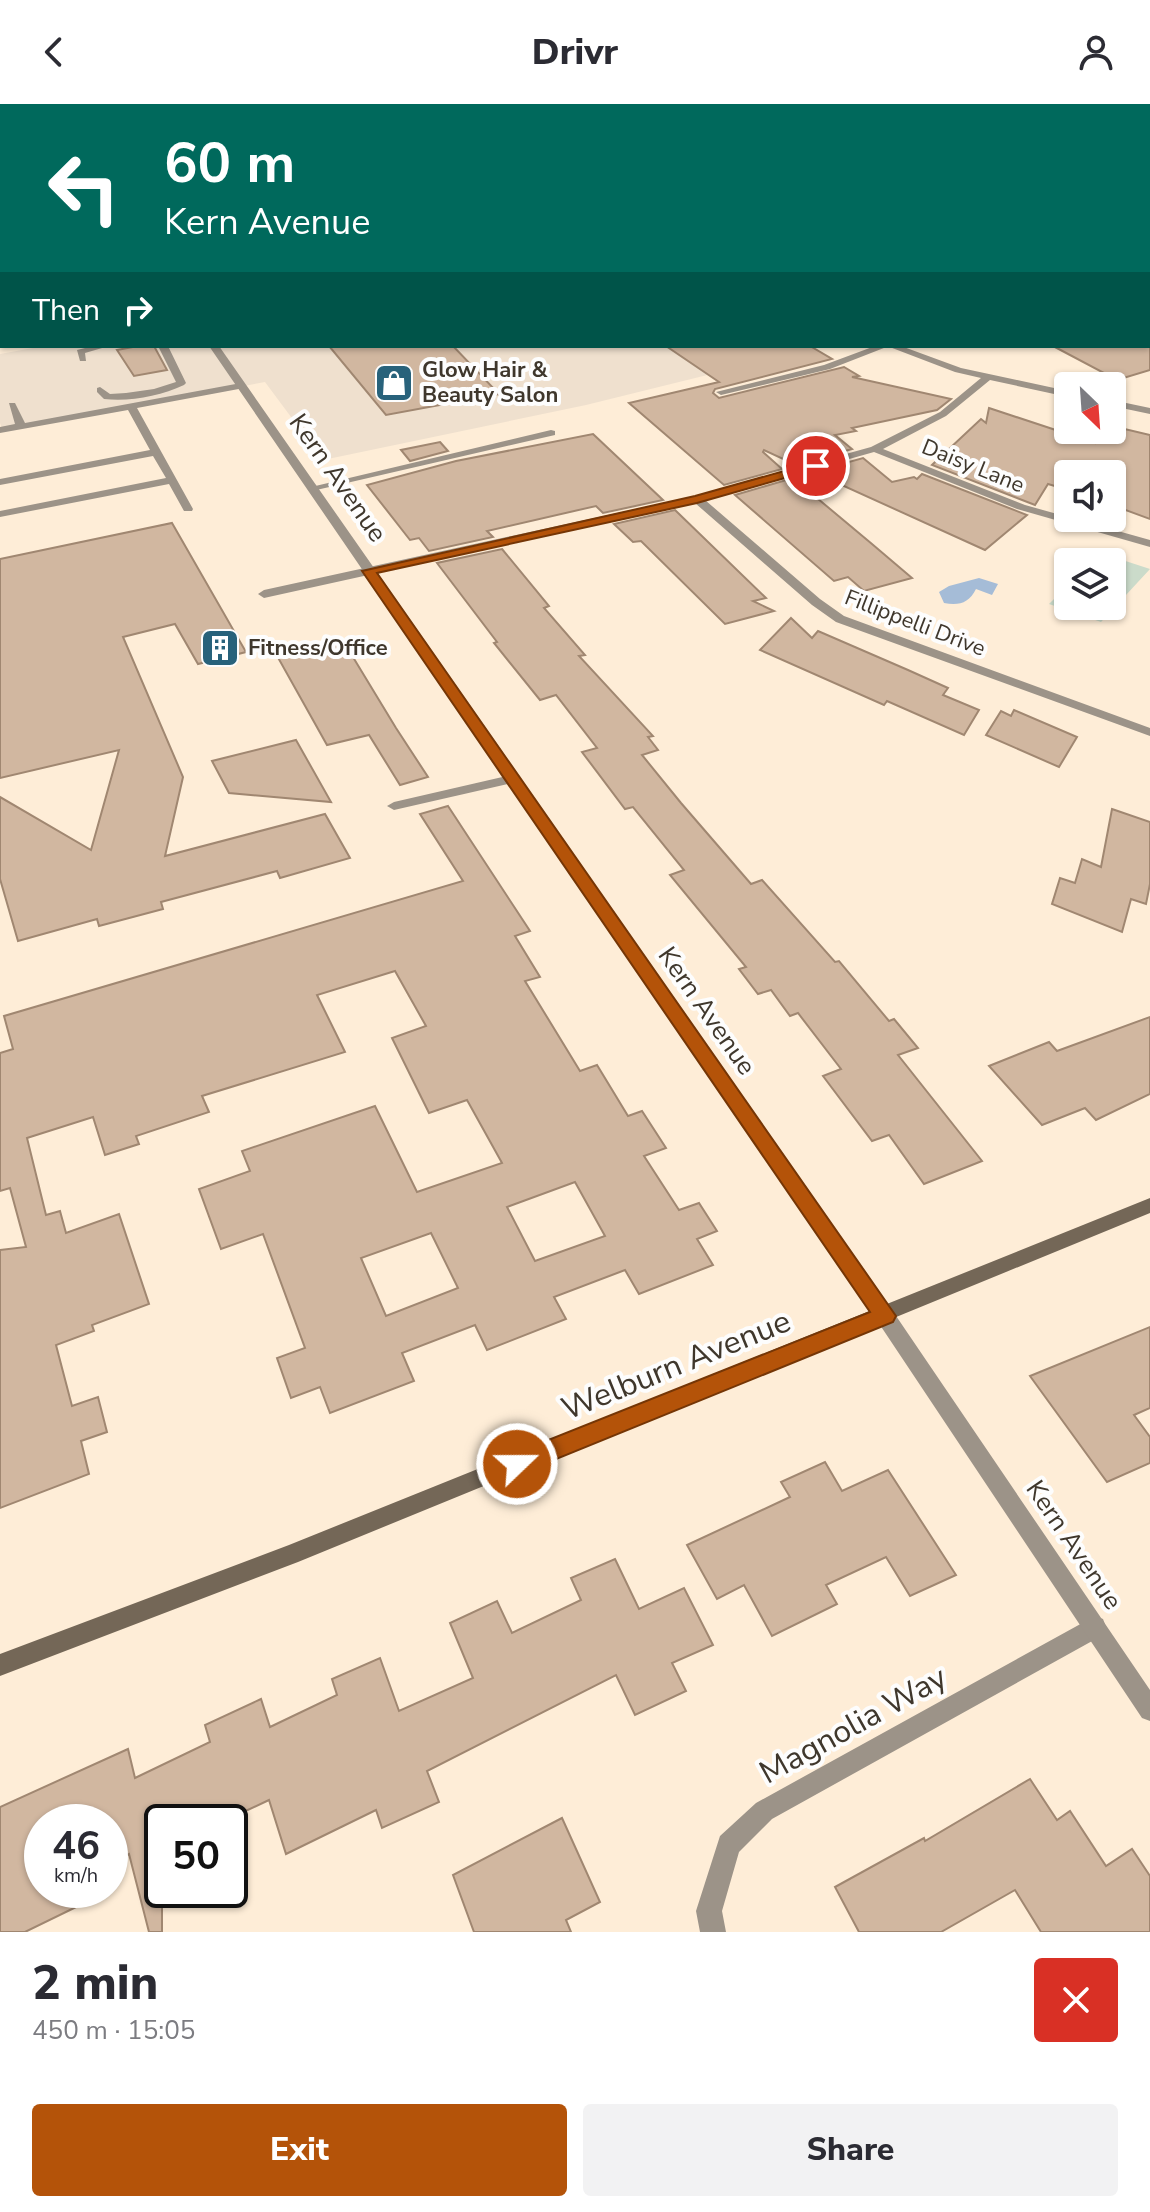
<!DOCTYPE html>
<html lang="en">
<head>
<meta charset="utf-8">
<style>
	body { margin:0; font-family:"Nunito Sans",sans-serif; background:#f2f2f3; color:#2b2b33; height:100vh; display:flex; flex-direction:column; font-size:30px; white-space:nowrap }
	* { box-sizing:border-box; margin:0 }
	p { font-size:26px; color:#7c7c81 }
	.icon { flex:none; width:44px; height:44px; fill:none; stroke:currentColor; stroke-width:2; stroke-linecap:round; stroke-linejoin:round }
	.map { position:relative; height:1828px; overflow:hidden }
	.side { display:flex; flex-direction:column; background:#fff; flex:1 }
	.side>* { flex:none }
	.hud { position:absolute; left:0px; top:0px; width:1150px; height:244px; box-shadow:0 2px 6px #0004; background:#00695c; color:#fff; overflow:hidden }
	.needle { width:52px; rotate:155deg }
	.buttons { position:absolute; left:1054px; top:268px; display:grid; gap:16px }
	.buttons a { display:grid; place-items:center; width:72px; height:72px; border-radius:8px; background:#fff; box-shadow:0 2px 6px #0004; font-size:40px }
	.speed { position:absolute; left:24px; top:1700px; display:flex; gap:16px; font-size:40px; font-weight:700; text-align:center }
	.speed>* { display:grid; place-content:center; width:104px; height:104px; border-radius:50%; background:#fff; box-shadow:0 2px 6px #0004; line-height:1 }
	.speed small { font-size:20px; font-weight:400 }
	.speed .limit { border:4px solid #111; border-radius:12px; background:#fff; color:#111 }
	.pin { position:absolute; display:grid; place-items:center; width:68px; height:68px; color:#fff; margin:-34px; border:4px solid #fff; border-radius:50%; box-shadow:0 2px 8px #0007 }
	.me { position:absolute; width:88px; margin:-44px; rotate:68deg; stroke-linejoin:round; filter:drop-shadow(0 0 6px #0008) }
	.turn { display:flex; align-items:center; gap:28px; height:168px; padding:0 32px; font-size:36px }
	.turn .icon { width:104px; height:104px; stroke-width:2.5 }
	.turn b { display:block; font-size:56px; line-height:68px }
	.then { display:flex; align-items:center; height:76px; padding:0 32px; background:#0003; gap:16px; font-size:30px }
	.round { display:grid; place-items:center; flex:none; width:84px; height:84px; border-radius:8px; background:#f2f2f3 }
	.head { display:flex; align-items:center; justify-content:space-between; height:136px; padding:0 32px }
	h1 { font-size:48px; font-weight:800; line-height:60px }
	.primary-button { display:flex; gap:16px; margin-top:auto; padding:16px 32px }
	.primary-button a { flex:1; height:92px; border-radius:8px; background:#b45309; color:#fff; font-size:32px; font-weight:800; line-height:92px; text-align:center }
	.primary-button a+a { background:#f2f2f3; color:#2b2b33 }
	header { display:flex; justify-content:space-between; align-items:center; height:104px; padding:0 32px; background:#fff; font-size:36px; font-weight:800 }
	.map>svg:first-child { display:block }
	.commercial { fill:#efe0ce }
	.green { fill:#cbdbca }
	.water { fill:#a5bcd7 }
	.building { fill:#d1b7a0; stroke:#a08771; stroke-width:2; fill-rule:evenodd }
	.lines { fill:none; stroke-linecap:round; stroke-linejoin:round }
	.service { fill:#9c9388; fill-rule:evenodd }
	.minor { fill:#9c9388; fill-rule:evenodd }
	.tertiary { fill:#9c9388; fill-rule:evenodd }
	.secondary { fill:#746757; fill-rule:evenodd }
	.primary { fill:#584835; fill-rule:evenodd }
	.route { fill:#b45309; stroke:#753606; stroke-width:2 }
	.labels { text-anchor:middle; dominant-baseline:central; stroke-width:8; stroke-linejoin:round; paint-order:stroke }
	.far-poi-label { font-size:22px; font-weight:bold; fill:#3f372c; stroke:#fdfdfd; text-anchor:start }
	.far-street-label { font-size:22px; fill:#3f372c; stroke:#fdfdfd }
	.street-label { font-size:26px; fill:#3f372c; stroke:#fdfdfd }
	.near-street-label { font-size:32px; fill:#3f372c; stroke:#fdfdfd }
</style>
</head>
<body>
<header><svg class="icon" aria-label="back" viewBox="0 0 24 24"><path d="M15 5l-7 7 7 7"/></svg>Drivr<svg class="icon" aria-label="person" viewBox="0 0 24 24"><circle cx="12" cy="8" r="4"/><path d="M4 21q1-7 8-7t8 7"/></svg></header>
<div class="map">
<svg width="1150" height="1828" viewBox="0 0 1150 1828">
	<rect width="100%" height="100%" fill="#feedd7"/>
	<g class="commercial">
		<polygon points="534,0 1150,0 1150,127 1148,2"/>
		<polygon points="44,242 825,242 586,301 323,356 265,278 3,327 0,319 0,250"/>
	</g>
	<polygon class="green" points="1101,449 1150,465 1101,518 1049,500 1068,481 1068,502 1112,502 1112,458 1091,458"/>
	<path class="water" d="M 979,474 L 998,480 L 992,491 L 976,485 C 969,499 959,502 944,499 L 939,488 L 949,482 Z"/>
	<g class="building">
		<polygon points="138,242 154,242 167,266 134,272 117,246"/>
		<polygon points="329,242 453,242 499,290 386,311"/>
		<polygon points="666,242 810,242 832,255 715,285 713,289 719,294 844,263 859,272 852,273 951,295 937,306 852,324 856,327 835,331 852,345 796,361 764,346 763,348 782,365 724,381 629,299 719,278"/>
		<polygon points="1053,242 1150,242 1150,266 1117,276"/>
		<polygon points="989,304 1095,339 1102,326 1112,326 1112,322 1150,331 1150,415 1112,401 1112,370 1068,370 1068,386 1048,380 1035,401 932,361 981,315 986,319"/>
		<polygon points="593,330 663,396 603,409 596,402 487,427 493,433 429,447 419,434 410,436 367,381 456,357"/>
		<polygon points="440,338 448,347 410,357 401,346"/>
		<polygon points="863,354 892,378 914,373 917,375 922,370 1027,411 985,446 813,368"/>
		<polygon points="793,374 872,440 912,474 864,487 848,473 834,477 735,391"/>
		<polygon points="675,406 766,494 753,497 774,507 725,520 641,437 633,438 614,420"/>
		<polygon points="172,419 246,548 198,560 175,520 123,533 183,673 165,752 325,710 350,754 280,774 277,767 161,798 163,805 99,822 97,815 18,837 0,775 0,693 91,746 119,646 0,674 0,455"/>
		<polygon points="502,445 549,502 544,504 585,551 579,552 653,632 648,633 658,646 642,651 681,699 751,780 762,776 835,858 839,857 889,917 894,915 918,944 898,951 982,1057 924,1080 889,1031 872,1037 823,972 841,965 798,909 790,912 771,886 758,890 739,865 746,863 670,771 684,766 633,703 625,705 582,648 597,644 556,591 540,596 494,539 497,538 437,459"/>
		<polygon points="791,514 812,534 818,527 908,566 948,584 943,591 979,606 964,631 887,597 884,601 760,546"/>
		<polygon points="342,535 396,624 428,673 400,681 369,631 327,641 276,550"/>
		<polygon points="1014,606 1077,633 1059,663 986,631 1001,607 1011,612"/>
		<polygon points="296,636 331,698 229,689 212,657"/>
		<path d="M 448,702 L 530,827 L 515,832 L 540,873 L 525,877 L 580,967 L 597,961 L 628,1012 L 642,1007 L 666,1044 L 644,1052 L 679,1106 L 699,1099 L 717,1127 L 697,1135 L 713,1161 L 639,1190 L 625,1166 L 554,1193 L 566,1215 L 487,1246 L 475,1221 L 402,1249 L 414,1277 L 330,1309 L 320,1283 L 291,1294 L 277,1254 L 305,1244 L 263,1130 L 221,1145 L 199,1085 L 250,1067 L 242,1047 L 375,1002 L 417,1088 L 502,1059 L 467,996 L 429,1009 L 392,934 L 426,922 L 395,867 L 317,891 L 345,948 L 202,992 L 209,1008 L 136,1032 L 139,1040 L 105,1051 L 93,1013 L 27,1034 L 46,1111 L 60,1107 L 66,1129 L 119,1110 L 149,1200 L 92,1221 L 94,1227 L 56,1241 L 72,1302 L 98,1293 L 107,1328 L 81,1337 L 89,1370 L 0,1404 L 0,1146 L 26,1143 L 10,1084 L 0,1087 L 0,949 L 13,945 L 4,912 L 463,777 L 420,710 ZM 575,1078 L 605,1132 L 535,1157 L 507,1103 ZM 431,1129 L 458,1184 L 386,1212 L 361,1154 Z"/>
		<polygon points="1112,705 1150,718 1150,780 1146,800 1131,795 1122,828 1052,800 1060,774 1075,779 1082,755 1101,763"/>
		<polygon points="1150,913 1150,990 1096,1016 1085,1004 1042,1021 989,962 1049,938 1057,947"/>
		<polygon points="1150,1223 1150,1304 1134,1311 1150,1333 1150,1359 1107,1378 1030,1272"/>
		<polygon points="825,1358 842,1387 888,1366 956,1471 910,1492 886,1453 826,1481 837,1500 772,1532 744,1481 717,1495 687,1441 790,1393 781,1378"/>
		<polygon points="615,1455 639,1505 684,1484 713,1541 672,1559 686,1587 635,1611 616,1571 427,1667 439,1698 382,1724 376,1706 286,1750 269,1696 222,1718 162,1718 162,1828 149,1828 129,1750 110,1760 110,1718 42,1718 42,1786 111,1786 25,1828 0,1828 0,1703 128,1645 135,1674 210,1638 205,1621 261,1595 270,1623 337,1591 332,1575 380,1554 399,1607 473,1574 450,1519 497,1497 512,1529 581,1496 571,1474"/>
		<polygon points="1030,1675 1057,1716 1070,1707 1106,1762 1132,1745 1150,1772 1150,1828 1041,1828 1015,1786 941,1828 859,1828 835,1783 924,1734 925,1737"/>
		<polygon points="562,1714 600,1798 566,1816 571,1828 474,1828 453,1771"/>
	</g>
	<g class="lines">
		<g class="service">
			<polygon points="192,0 199,0 200,2 193,2"/>
			<rect x="0" y="10" width="2" height="4"/>
			<rect x="0" y="93" width="2" height="4"/>
			<rect x="0" y="199" width="2" height="6"/>
			<polygon points="93,242 109,242 85,249 86,257 80,257 77,246"/>
			<path d="M 158,242 L 168,242 L 186,279 L 184,281 C 160,292 130,298 104,295 L 97,288 L 97,284 L 100,283 L 110,290 L 126,289 L 154,285 L 176,278 Z"/>
			<polygon points="875,242 889,242 830,265 721,291 716,288 824,261"/>
			<polygon points="241,279 244,280 244,284 137,304 193,405 192,407 184,407 169,380 0,413 0,407 166,374 153,352 0,381 0,375 150,346 128,306 0,329 0,323 15,320 9,299 15,299 25,319"/>
			<polygon points="551,326 555,327 555,331 312,387 307,384"/>
			<polygon points="511,671 516,672 516,678 394,706 387,702 394,698"/>
		</g>
		<g class="minor">
			<polygon points="529,0 537,0 538,2 530,2"/>
			<rect x="1148" y="123" width="2" height="4"/>
			<polygon points="887,242 901,242 961,264 1068,287 1068,293 990,276 946,312 883,345 1025,401 1150,436 1150,443 1017,405 874,348 705,396 820,495 844,512 1150,624 1150,632 836,518 812,501 695,399 264,494 258,490 264,486 695,392 871,343 940,308 981,274 955,268"/>
			<polygon points="1112,296 1150,304 1150,310 1112,302"/>
			<polygon points="1095,1512 1103,1515 1106,1523 1103,1531 772,1715 739,1748 722,1807 726,1828 700,1828 696,1807 720,1732 756,1699"/>
		</g>
		<polygon class="tertiary" points="209,242 219,242 892,1206 1150,1586 1150,1617 1142,1614 878,1218"/>
		<polygon class="secondary" points="1150,1094 1150,1109 298,1458 0,1572 0,1550 289,1441"/>
		<g class="primary">
			<rect x="1148" y="23" width="2" height="6"/>
			<rect x="0" y="226" width="2" height="6"/>
		</g>
	</g>
	<polygon class="route" points="816,358 822,362 820,364 697,399 377,469 896,1212 893,1218 517,1371 508,1367 505,1360 508,1352 870,1208 362,467 695,392"/>
	<defs>
		<symbol id="shop-square" viewBox="-11 -11 22 22"><rect x="-9" y="-9" width="18" height="18" rx="4" fill="#28627b" stroke="#fdfdfd"/><path d="M-5-2.5h2.3a2.7 3.5 0 0 1 5.4 0H5L5.5 6h-11ZM-1.5-2.5h3a1.5 2.3 0 0 0-3 0Z" fill="#fff"/></symbol>
		<symbol id="building-square" viewBox="-11 -11 22 22"><rect x="-9" y="-9" width="18" height="18" rx="4" fill="#28627b" stroke="#fdfdfd"/><path d="M-4-6H4V6H1V3H-1V6H-4ZM-2.5-4.3h1.7v1.8h-1.7ZM.8-4.3h1.7v1.8H.8ZM-2.5-1h1.7V.8h-1.7ZM.8-1h1.7V.8H.8Z" fill="#fff"/></symbol>
	</defs>
	<g fill-rule="evenodd">
		<use href="#shop-square" x="372" y="257" width="44" height="44"/>
		<use href="#building-square" x="198" y="522" width="44" height="44"/>
	</g>
	<g class="labels">
		<g class="far-poi-label">
			<text x="422" y="266">Glow Hair &amp;<tspan x="422" dy="25">Beauty Salon</tspan></text>
			<text x="248" y="544">Fitness/Office</text>
		</g>
		<g class="far-street-label">
			<text transform="translate(973 362) rotate(22)">Daisy Lane</text>
			<text transform="translate(915 519) rotate(21)">Fillippelli Drive</text>
		</g>
		<g class="street-label">
			<text transform="translate(338 374) rotate(55)">Kern Avenue</text>
			<text transform="translate(707 907) rotate(55)">Kern Avenue</text>
			<text transform="translate(1074 1441) rotate(56)">Kern Avenue</text>
		</g>
		<g class="near-street-label">
			<text transform="translate(676 1261) rotate(-22)">Welburn Avenue</text>
			<text transform="translate(853 1621) rotate(-29)">Magnolia Way</text>
		</g>
	</g>
</svg>
<div class="buttons">
<a><svg class="needle" viewBox="-14 -14 28 28"><path d="M0-13l5 13h-10z" fill="#e53935"/><path d="M0 13l5-13h-10z" fill="#7c7c81"/></svg></a>
<a><svg class="icon" aria-label="sound" viewBox="0 0 24 24"><path d="M4 9h4l5-4v14l-5-4H4zM17 9q2 3 0 6"/></svg></a>
<a><svg class="icon" aria-label="layers" viewBox="0 0 24 24"><path d="M12 4l9 5-9 5-9-5zM3 14l9 5 9-5"/></svg></a>
</div>
<div class="speed"><div>46<small>km/h</small></div><div class="limit">50</div></div>
<div class="pin" style="left:816px;top:362px;background:#d93025"><svg class="icon" aria-label="arrive" viewBox="0 0 24 24"><path d="M6 21V4h12l-3 4 3 4H6"/></svg></div>
<svg class="me" style="left:517px;top:1360px" viewBox="-20 -20 40 40"><circle r="17" fill="#b45309" stroke="#fff" stroke-width="3"/><path d="M0-11L8 9 0 5-8 9z" fill="#fff"/></svg>
<div class="hud">
<div class="turn"><svg class="icon" aria-label="left" viewBox="0 0 24 24"><path d="M17 20v-9H6M10 6l-5 5 5 5"/></svg><div><b>60 m</b>Kern Avenue</div></div>
<div class="then">Then<svg class="icon" aria-label="right" viewBox="0 0 24 24"><path d="M7 20v-9h11M14 6l5 5-5 5"/></svg></div>
</div>
</div>
<section class="side">
<div class="head"><div><h1>2 min</h1><p>450 m · 15:05</p></div><a class="round" style="background:#d93025;color:#fff"><svg class="icon" aria-label="close" viewBox="0 0 24 24"><path d="M6 6l12 12M18 6L6 18"/></svg></a></div>
<div class="primary-button"><a>Exit</a><a>Share</a></div>
</section>
</body>
</html>
